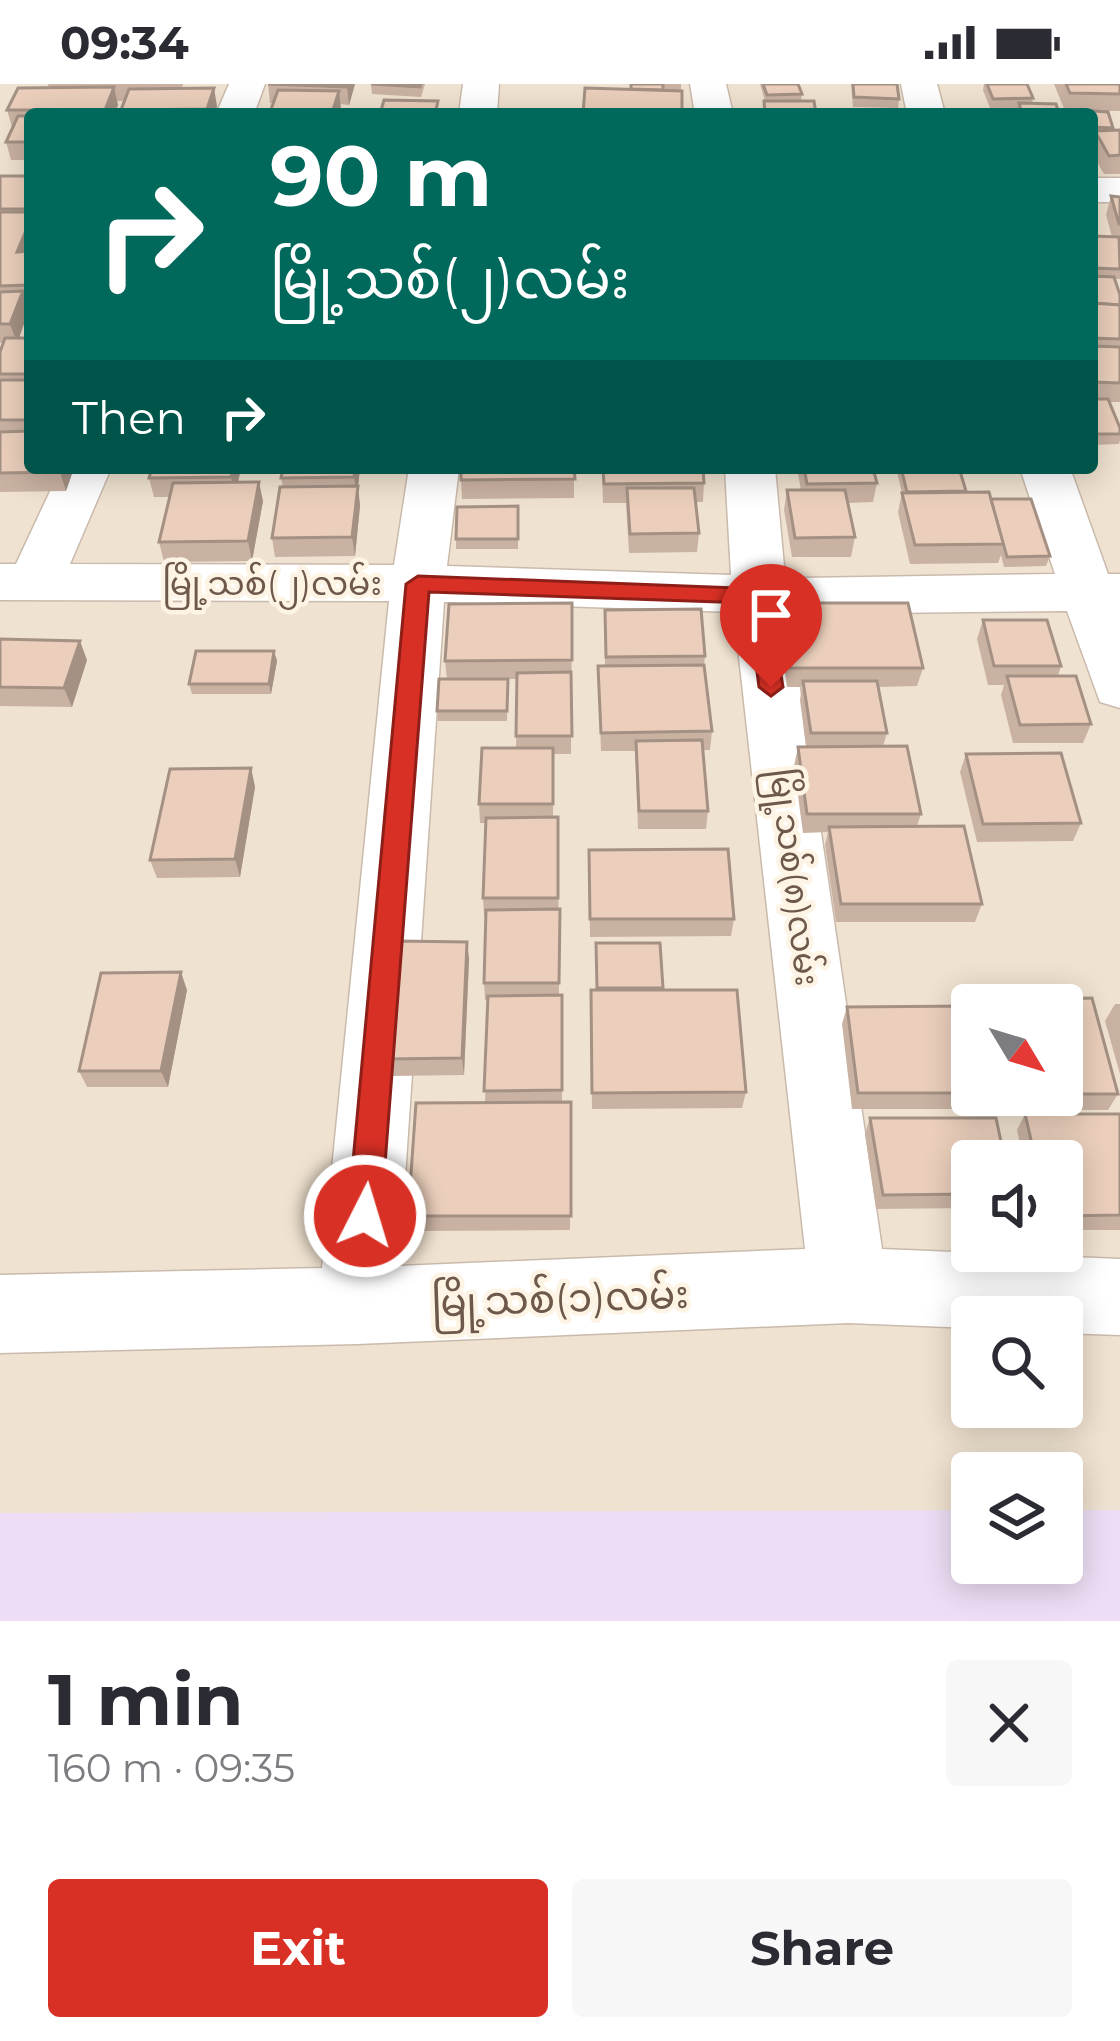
<!DOCTYPE html>
<html lang="en">
<head>
<meta charset="utf-8">
<style>
	body { margin:0; font-family:Montserrat,"Noto Sans Myanmar",sans-serif; background:#f7f7f7; color:#2b2b33; height:100vh; display:flex; flex-direction:column; font-size:45px; white-space:nowrap }
	* { box-sizing:border-box; margin:0 }
	p { font-size:39px; color:#7c7c81 }
	.icon { flex:none; width:66px; height:66px; fill:none; stroke:currentColor; stroke-width:2; stroke-linecap:round; stroke-linejoin:round }
	.map { position:relative; height:1537px; overflow:hidden }
	.side { display:flex; flex-direction:column; background:#fff; flex:1 }
	.side>* { flex:none }
	.top-card { position:absolute; left:24px; top:24px; width:1074px; height:366px; border-radius:12px; box-shadow:0 6px 30px #0003; background:#00695c; color:#fff; overflow:hidden }
	.needle { width:78px; rotate:128deg }
	.controls { position:absolute; left:951px; top:900px; display:grid; gap:24px }
	.controls a { display:grid; place-items:center; width:132px; height:132px; border-radius:12px; background:#fff; box-shadow:0 6px 30px #0003; font-size:60px }
	.pin { position:absolute; display:grid; place-items:center; width:102px; height:102px; color:#fff; margin:-123px -51px; border-radius:50% 50% 50% 0; rotate:-45deg; box-shadow:0 0 12px #0007 }
	.pin .icon { rotate:45deg }
	.me { position:absolute; width:132px; margin:-66px; rotate:5deg; stroke-linejoin:round; filter:drop-shadow(0 0 9px #0008) }
	.turn { display:flex; align-items:center; gap:42px; height:252px; padding:0 48px; font-size:54px }
	.turn .icon { width:156px; height:156px; stroke-width:2.5 }
	.turn b { display:block; font-size:84px; line-height:102px }
	.then { display:flex; align-items:center; height:114px; padding:0 48px; background:#0003; gap:24px; font-size:45px }
	.round { display:grid; place-items:center; flex:none; width:126px; height:126px; border-radius:12px; background:#f7f7f7 }
	.summary { display:flex; align-items:center; justify-content:space-between; height:204px; padding:0 48px }
	h1 { font-size:72px; font-weight:700; line-height:90px }
	.button { display:flex; gap:24px; margin-top:auto; padding:24px 48px }
	.button a { flex:1; height:138px; border-radius:12px; background:#d93025; color:#fff; font-size:48px; font-weight:700; line-height:138px; text-align:center }
	.button a+a { background:#f7f7f7; color:#2b2b33 }
	.status { display:flex; justify-content:space-between; align-items:center; height:84px; padding:0 60px; background:#fff; direction:ltr }
	.status svg { height:33px; fill:currentColor }
	.map>svg:first-child { display:block }
	.residential { fill:#f0e2d0; fill-rule:evenodd }
	.education { fill:#eddef5 }
	.lines { fill:none; stroke-linecap:round; stroke-linejoin:round }
	.minor-casing { stroke:#cabaac; stroke-width:3 }
	.minor { fill:#fff; fill-rule:evenodd }
	.wall { fill:#cab2a2 }
	.shaded-wall { fill:#a49184 }
	.building { fill:#ebcfbc; stroke:#a49184; stroke-width:3 }
	.route { fill:#d93025; stroke:#8d1f18; stroke-width:3 }
	.labels { text-anchor:middle; dominant-baseline:central; stroke-width:9; stroke-linejoin:round; paint-order:stroke }
	.street-label { font-size:33px; fill:#6d584b; stroke:#fdf4e6 }
	.near-street-label { font-size:39px; fill:#6d584b; stroke:#fdf4e6 }
</style>
</head>
<body>
<div class="status"><b>09:34</b><svg viewBox="0 0 49 12"><path d="M0 12V9h3v3zM5 12V6h3v6zM10 12V3h3v9zM15 12V0h3v12zM26 1h20v11H26zM47 4h2v5h-2z"/></svg></div>
<div class="map">
<svg width="1120" height="1537" viewBox="0 0 1120 1537">
	<rect width="100%" height="100%" fill="#f9f0e1"/>
	<path class="residential" d="M 0,0 L 1120,0 L 1120,1537 L 0,1537 ZM 30,30 L 1092,30 L 1092,384 L 30,384 ZM 972,921 L 1062,921 L 1062,1011 L 972,1011 ZM 972,1077 L 1062,1077 L 1062,1167 L 972,1167 ZM 972,1233 L 1062,1233 L 1062,1323 L 972,1323 ZM 972,1389 L 1062,1389 L 1062,1479 L 972,1479 Z"/>
	<polygon class="education" points="972,1426 972,1479 1062,1479 1062,1426 1120,1426 1120,1537 0,1537 0,1429"/>
	<g class="lines">
		<defs>
			<g id="minor">
				<polygon points="229,0 265,0 254,30 216,30"/>
				<polygon points="463,0 499,0 497,30 459,30"/>
				<polygon points="690,0 726,0 733,30 695,30"/>
				<polygon points="901,0 937,0 945,30 907,30"/>
				<rect x="1092" y="94" width="28" height="24"/>
				<path d="M 61,384 L 111,384 L 70,480 L 394,481 L 409,384 L 459,384 L 447,482 L 731,491 L 725,384 L 775,384 L 785,493 L 802,494 L 1055,490 L 1020,384 L 1070,384 L 1108,490 L 1120,490 L 1120,624 L 1100,618 L 1067,527 L 789,530 L 882,1165 L 1120,1175 L 1120,1251 L 1062,1249 L 1062,1233 L 972,1233 L 972,1244 L 848,1239 L 357,1260 L 0,1269 L 0,1191 L 322,1184 L 389,517 L 0,516 L 0,480 L 16,480 ZM 444,518 L 734,528 L 805,1165 L 399,1182 Z"/>
			</g>
		</defs>
		<use href="#minor" class="minor-casing"/>
		<use href="#minor" class="minor"/>
	</g>
	<g class="wall">
		<polygon points="48,0 183,0 182,4 217,22 215,30 122,30 121,26 124,17 117,17 118,21 114,30 30,30 30,76 11,76 6,58 12,43 7,26 49,4"/>
		<polygon points="268,0 355,0 349,21 340,20 339,30 270,30 273,19 270,19"/>
		<polygon points="371,0 425,0 421,13 372,10"/>
		<polygon points="631,0 681,0 681,7 631,5"/>
		<polygon points="760,0 798,0 802,10 801,17 816,30 763,30 765,17"/>
		<polygon points="851,0 897,0 899,15 898,24 853,23"/>
		<polygon points="984,0 1027,0 1033,14 1032,20 1059,30 1017,30 1018,24 990,24 983,6"/>
		<polygon points="1054,0 1120,0 1120,27 1106,27 1112,46 1120,46 1120,90 1104,90 1092,69 1092,30 1065,27"/>
		<polygon points="0,92 30,92 30,220 28,220 29,226 19,254 30,254 30,384 74,384 66,407 0,408 0,268 4,259 0,259"/>
		<polygon points="1111,112 1120,113 1120,195 1115,195 1120,211 1120,318 1109,318 1120,344 1120,356 1119,360 1092,361 1092,152 1112,153 1106,131"/>
		<polygon points="152,384 241,384 238,398 263,417 252,477 164,478 159,458 170,413 154,413 149,394"/>
		<polygon points="283,384 360,384 358,403 360,422 355,472 275,473 272,454 283,403 281,394"/>
		<polygon points="574,384 574,414 462,415 461,396"/>
		<polygon points="602,384 704,399 703,418 696,418 699,449 697,468 629,469 626,419 603,419"/>
		<polygon points="797,384 873,384 877,399 873,418 848,419 855,453 851,473 792,473 784,426 787,406 801,406"/>
		<polygon points="896,384 1014,384 1013,387 960,387 966,408 991,415 1050,472 1046,482 1004,483 1001,471 998,479 910,480 898,428 902,409"/>
		<polygon points="518,422 518,465 456,465 456,455"/>
		<polygon points="572,519 571,670 553,670 553,733 558,733 559,911 562,911 562,1018 571,1018 570,1146 411,1147 408,1132 485,1019 488,916 485,916 484,899 486,832 484,832 483,814 486,739 480,739 479,720 516,664 517,595 508,595 507,637 438,637 437,627 447,595 445,577"/>
		<polygon points="781,519 923,584 917,602 878,603 887,649 883,662 921,730 917,742 982,820 975,838 836,838 825,761 828,748 803,749 794,682 798,663 806,663 800,616 802,603 787,603 778,538"/>
		<polygon points="605,526 705,572 704,581 712,647 710,666 703,666 708,727 706,745 638,745 635,667 601,667 598,582 605,582"/>
		<polygon points="983,536 1061,582 1058,592 1091,640 1083,659 1013,659 1001,611 1004,601 988,601 977,555"/>
		<polygon points="0,555 87,576 72,623 0,622"/>
		<polygon points="274,567 277,577 271,610 192,610 189,600"/>
		<polygon points="966,670 1081,739 1073,757 977,758 960,688"/>
		<polygon points="251,684 255,703 240,793 157,794 150,776"/>
		<polygon points="589,766 734,835 731,852 590,853"/>
		<polygon points="467,858 469,875 464,991 390,992 387,975"/>
		<polygon points="596,859 663,904 663,906 746,1008 742,1024 592,1025 591,923 597,906"/>
		<polygon points="187,906 168,1003 87,1003 79,987"/>
		<polygon points="1092,914 1118,1010 1108,1026 1008,1026 1005,1011 1062,1011 1062,921 993,921 996,916"/>
		<polygon points="1115,920 1120,920 1120,990 1105,937"/>
		<polygon points="847,923 972,925 972,1011 988,1011 981,1025 852,1025 842,940"/>
		<polygon points="1025,1030 1120,1030 1120,1146 1062,1146 1062,1077 1024,1077 1017,1046"/>
		<polygon points="870,1034 972,1077 972,1124 876,1125 865,1050"/>
	</g>
	<g class="shaded-wall">
		<polygon points="348,0 355,0 349,21 347,3"/>
		<polygon points="114,3 118,21 114,30 106,30 105,26"/>
		<polygon points="214,4 217,22 215,30 208,30 207,25"/>
		<polygon points="339,7 341,25 339,30 332,30"/>
		<polygon points="30,137 30,170 17,168"/>
		<polygon points="23,207 29,226 17,259 10,240"/>
		<polygon points="61,384 74,384 66,407 60,388"/>
		<polygon points="233,384 241,384 235,412 231,393"/>
		<polygon points="355,384 360,384 358,403 360,422 355,472 352,453 357,412 354,393"/>
		<polygon points="259,398 263,417 252,477 248,457"/>
		<polygon points="80,557 87,576 72,623 64,604"/>
		<polygon points="274,567 277,577 271,610 269,600"/>
		<polygon points="251,684 255,703 240,793 235,775"/>
		<polygon points="467,858 469,875 464,991 462,974"/>
		<polygon points="181,888 187,906 168,1003 161,987"/>
	</g>
	<g class="building">
		<polygon points="268,0 348,0 347,3"/>
		<polygon points="371,0 421,0 420,3"/>
		<polygon points="631,0 663,0 663,6 631,5"/>
		<polygon points="763,0 798,0 802,10 767,11"/>
		<polygon points="853,0 897,0 899,15 854,13"/>
		<polygon points="987,0 1027,0 1033,14 993,15"/>
		<polygon points="1066,0 1120,0 1120,10 1070,9"/>
		<polygon points="114,3 105,26 7,26 18,4"/>
		<polygon points="214,4 207,25 121,26 129,5"/>
		<polygon points="585,4 682,7 682,30 583,30"/>
		<polygon points="278,6 339,7 332,29 270,28"/>
		<polygon points="384,16 438,17 435,30 380,30"/>
		<polygon points="764,17 814,17 816,30 765,30"/>
		<polygon points="1019,19 1056,20 1059,30 1022,30"/>
		<polygon points="1080,26 1108,28 1113,44 1092,43 1092,30 1082,30"/>
		<polygon points="18,32 30,32 30,58 6,58"/>
		<polygon points="1120,46 1120,71 1109,72 1095,47"/>
		<rect x="0" y="92" width="30" height="33"/>
		<polygon points="1111,112 1120,113 1120,140 1119,140"/>
		<polygon points="0,128 30,128 30,137 17,168 30,167 30,195 28,201 0,202"/>
		<polygon points="1092,152 1119,153 1120,185 1092,184"/>
		<polygon points="1092,192 1114,193 1120,211 1120,221 1092,219"/>
		<polygon points="23,207 10,240 0,240 0,208"/>
		<polygon points="1092,219 1120,221 1120,255 1092,254"/>
		<polygon points="5,254 30,254 30,290 0,290 0,268"/>
		<polygon points="1092,262 1120,263 1120,299 1092,298"/>
		<rect x="0" y="296" width="30" height="40"/>
		<polygon points="1092,315 1108,315 1120,344 1120,350 1092,350"/>
		<polygon points="30,347 30,384 61,384 60,388 0,389 0,348"/>
		<polygon points="152,384 233,384 231,393 149,394"/>
		<polygon points="283,384 355,384 354,393 281,394"/>
		<polygon points="461,384 574,384 575,395 461,396"/>
		<polygon points="603,384 703,384 704,399 604,400"/>
		<polygon points="804,384 873,384 877,399 807,400"/>
		<polygon points="901,384 959,384 966,407 907,408"/>
		<polygon points="259,398 248,457 159,458 173,399"/>
		<polygon points="358,402 352,453 272,454 280,403"/>
		<polygon points="627,404 694,404 699,449 630,450"/>
		<polygon points="787,406 845,406 855,453 795,454"/>
		<polygon points="989,408 1004,460 915,461 902,409"/>
		<polygon points="991,415 1031,415 1050,472 1007,473"/>
		<polygon points="518,422 518,455 456,455 457,423"/>
		<polygon points="572,519 572,576 445,577 449,520"/>
		<polygon points="781,519 908,519 923,584 790,584"/>
		<polygon points="701,525 705,572 606,573 605,526"/>
		<polygon points="983,536 1047,536 1061,582 994,582"/>
		<polygon points="0,555 80,557 64,604 0,603"/>
		<polygon points="196,567 274,567 269,600 189,600"/>
		<polygon points="704,581 712,647 601,649 598,582"/>
		<polygon points="571,588 572,652 516,652 517,589"/>
		<polygon points="1007,592 1076,592 1091,640 1020,641"/>
		<polygon points="439,595 508,595 507,627 437,627"/>
		<polygon points="803,597 877,597 887,649 811,649"/>
		<polygon points="702,656 708,727 639,727 636,657"/>
		<polygon points="907,662 921,730 807,730 798,663"/>
		<polygon points="482,664 553,664 553,720 479,720"/>
		<polygon points="1061,669 1081,739 983,740 966,670"/>
		<polygon points="251,684 235,775 150,776 170,685"/>
		<polygon points="558,733 558,814 483,814 486,734"/>
		<polygon points="964,742 982,820 841,820 829,743"/>
		<polygon points="728,765 734,835 590,835 589,766"/>
		<polygon points="560,825 559,899 484,899 486,826"/>
		<polygon points="397,857 467,858 462,974 387,975"/>
		<polygon points="596,859 660,859 663,904 597,904"/>
		<polygon points="181,888 161,987 79,987 101,889"/>
		<polygon points="591,906 737,906 746,1008 592,1009"/>
		<polygon points="562,911 562,1006 484,1007 488,912"/>
		<polygon points="1092,914 1118,1010 1062,1010 1062,921 997,921 996,916"/>
		<polygon points="971,922 972,1009 858,1009 847,923"/>
		<polygon points="571,1018 571,1132 408,1132 416,1019"/>
		<polygon points="1025,1030 1120,1030 1120,1131 1062,1132 1062,1077 1036,1077"/>
		<polygon points="870,1034 996,1034 1005,1077 972,1077 972,1110 883,1111"/>
	</g>
	<polygon class="route" points="418,492 767,505 783,603 771,612 759,603 748,519 429,508 381,1132 376,1143 365,1147 353,1143 348,1132 406,500"/>
	<g class="labels">
		<g class="street-label">
			<text x="272" y="499">မြို့သစ်(၂)လမ်း</text>
			<text transform="translate(795 793) rotate(83)">မြို့သစ်(၈)လမ်း</text>
		</g>
		<g class="near-street-label">
			<text transform="translate(560 1214) rotate(-2)">မြို့သစ်(၁)လမ်း</text>
		</g>
	</g>
</svg>
<div class="controls">
<a><svg class="needle" viewBox="-14 -14 28 28"><path d="M0-13l5 13h-10z" fill="#e53935"/><path d="M0 13l5-13h-10z" fill="#7c7c81"/></svg></a>
<a><svg class="icon" aria-label="sound" viewBox="0 0 24 24"><path d="M4 9h4l5-4v14l-5-4H4zM17 9q2 3 0 6"/></svg></a>
<a><svg class="icon" aria-label="search" viewBox="0 0 24 24"><circle cx="10" cy="10" r="6"/><path d="M15 15l6 6"/></svg></a>
<a><svg class="icon" aria-label="layers" viewBox="0 0 24 24"><path d="M12 4l9 5-9 5-9-5zM3 14l9 5 9-5"/></svg></a>
</div>
<div class="pin" style="left:771px;top:603px;background:#d93025"><svg class="icon" aria-label="arrive" viewBox="0 0 24 24"><path d="M6 21V4h12l-3 4 3 4H6"/></svg></div>
<svg class="me" style="left:365px;top:1132px" viewBox="-20 -20 40 40"><circle r="17" fill="#d93025" stroke="#fff" stroke-width="3"/><path d="M0-11L8 9 0 5-8 9z" fill="#fff"/></svg>
<div class="top-card">
<div class="turn"><svg class="icon" aria-label="right" viewBox="0 0 24 24"><path d="M7 20v-9h11M14 6l5 5-5 5"/></svg><div><b>90 m</b>မြို့သစ်(၂)လမ်း</div></div>
<div class="then">Then<svg class="icon" aria-label="right" viewBox="0 0 24 24"><path d="M7 20v-9h11M14 6l5 5-5 5"/></svg></div>
</div>
</div>
<section class="side">
<div class="summary"><div><h1>1 min</h1><p>160 m · 09:35</p></div><a class="round"><svg class="icon" aria-label="close" viewBox="0 0 24 24"><path d="M6 6l12 12M18 6L6 18"/></svg></a></div>
<div class="button"><a>Exit</a><a>Share</a></div>
</section>
</body>
</html>
